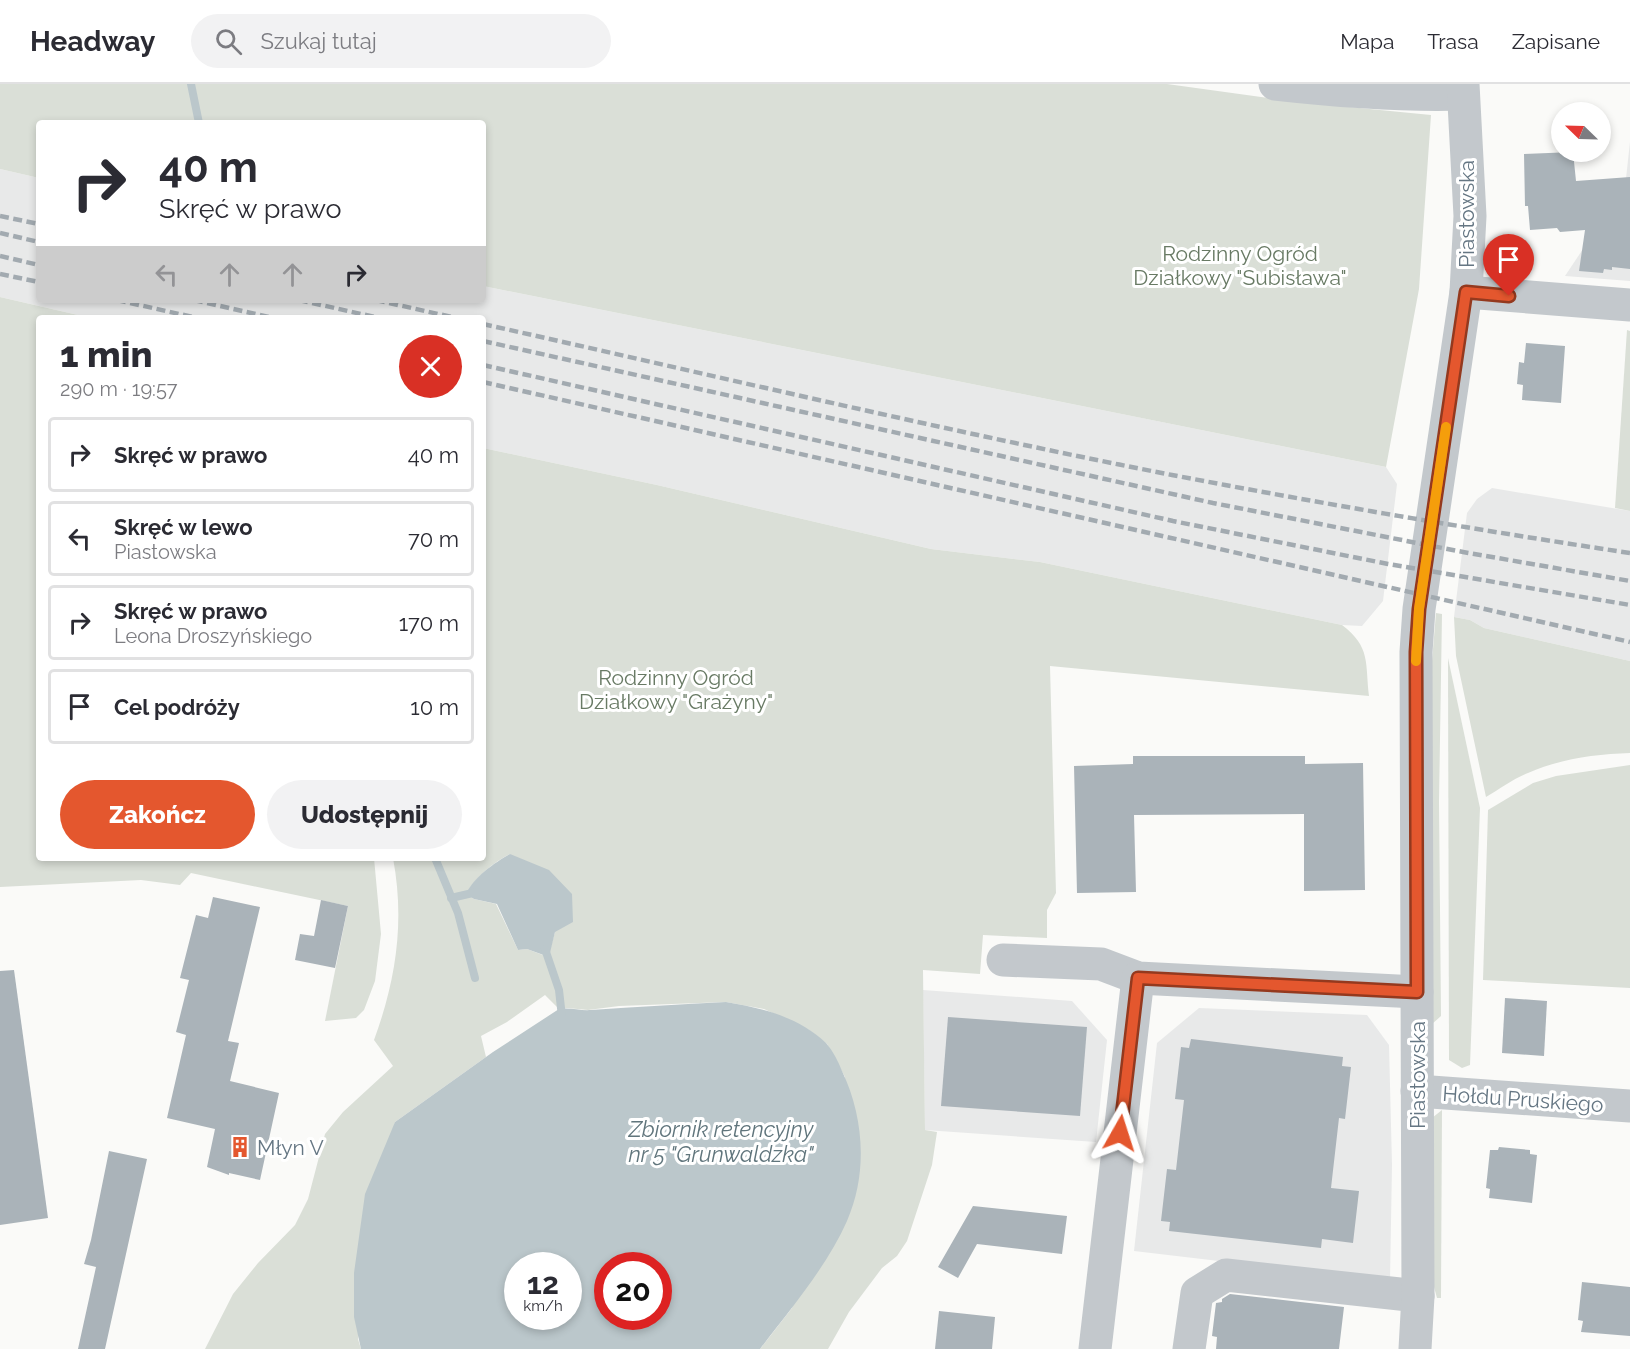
<!DOCTYPE html>
<html lang="pl">
<head>
<meta charset="utf-8">
<style>
	body { margin:0; font-family:Raleway,sans-serif; background:#f2f2f3; color:#2b2b33; height:100vh; display:flex; flex-direction:column; font-size:22px; white-space:nowrap }
	* { box-sizing:border-box; margin:0 }
	p { font-size:20px; color:#7c7c81 }
	.icon { flex:none; width:33px; height:33px; fill:none; stroke:currentColor; stroke-width:2; stroke-linecap:round; stroke-linejoin:round }
	.map { position:relative; flex:1; overflow:hidden }
	.drawer { position:absolute; left:36px; top:231px; width:450px; height:546px; display:flex; flex-direction:column; background:#fff; border-radius:6px; box-shadow:0 3px 9px #0003 }
	.drawer>* { flex:none }
	.guide { position:absolute; left:36px; top:36px; width:450px; height:183px; border-radius:6px; box-shadow:0 3px 9px #0003; background:#fff; color:#2b2b33; overflow:hidden }
	.needle { width:39px; rotate:293deg }
	.tools { position:absolute; left:1551px; top:18px; display:grid; gap:12px }
	.tools a { display:grid; place-items:center; width:60px; height:60px; border-radius:50%; background:#fff; box-shadow:0 3px 9px #0003; font-size:30px }
	.speed { position:absolute; left:504px; top:1168px; display:flex; gap:12px; font-size:30px; font-weight:700; text-align:center }
	.speed>* { display:grid; place-content:center; width:78px; height:78px; border-radius:50%; background:#fff; box-shadow:0 3px 9px #0003; line-height:1 }
	.speed small { font-size:15px; font-weight:400 }
	.speed .limit { border:9px solid #d22; background:#fff; color:#111 }
	.pin { position:absolute; display:grid; place-items:center; width:51px; height:51px; color:#fff; margin:-62px -26px; border-radius:50% 50% 50% 0; rotate:-45deg; box-shadow:0 0 6px #0007 }
	.pin .icon { rotate:45deg }
	.me { position:absolute; width:66px; margin:-33px; rotate:6deg; stroke-linejoin:round; filter:drop-shadow(0 0 4px #0008) }
	.turn { display:flex; align-items:center; gap:21px; height:126px; padding:0 24px; font-size:27px }
	.turn .icon { width:78px; height:78px; stroke-width:2.5 }
	.turn b { display:block; font-size:42px; line-height:51px }
	.lanes { display:flex; align-items:center; height:57px; padding:0 24px; background:#0003; justify-content:center; gap:30px; direction:ltr }
	.lanes .off { opacity:.35 }
	.round { display:grid; place-items:center; flex:none; width:63px; height:63px; border-radius:32px; background:#f2f2f3 }
	.headline { display:flex; align-items:center; justify-content:space-between; height:102px; padding:0 24px }
	h1 { font-size:36px; font-weight:800; line-height:45px }
	.cta { display:flex; gap:12px; margin-top:auto; padding:12px 24px }
	.cta a { flex:1; height:69px; border-radius:36px; background:#e4572e; color:#fff; font-size:24px; font-weight:800; line-height:69px; text-align:center }
	.cta a+a { background:#f2f2f3; color:#2b2b33 }
	ul { padding:0; list-style:none }
	li { display:flex; align-items:center; gap:18px; height:75px; margin:0 12px 9px; padding:0 12px; border:3px solid #e1e1e2; border-radius:6px }
	li div { flex:1 }
	li b { display:block; font-size:22px }
	li em { font-style:normal }
	header { display:flex; align-items:center; gap:36px; box-sizing:border-box; height:84px; padding:0 30px; background:#fff; border-bottom:2px solid #e1e1e2 }
	header strong { font-size:28px }
	nav { display:flex; gap:33px; margin-inline-start:auto; font-size:21px }
	.search { width:420px; height:54px; background:#f2f2f3; display:flex; align-items:center; gap:15px; box-sizing:border-box; padding:0 21px; border-radius:33px; color:#7c7c81; font-size:22px }
	.map>svg:first-child { display:block }
	.built { fill:#e8e9e9 }
	.green { fill:#dadfd7; fill-rule:evenodd }
	.water { fill:#bbc7cb; fill-rule:evenodd }
	.lines { fill:none; stroke-linecap:round; stroke-linejoin:round }
	.stream { stroke:#bbc7cb; stroke-width:8 }
	.building { fill:#aab3b9 }
	.minor { stroke:#c3c8cc; stroke-width:33 }
	.rail { stroke:#a2aab0; stroke-width:4.5; stroke-dasharray:9 4.5; stroke-linecap:butt }
	.route-casing { stroke:#94391e; stroke-width:15 }
	.route { stroke:#e4572e; stroke-width:10 }
	.slow { stroke:#f59e0b; stroke-width:10 }
	.labels { text-anchor:middle; dominant-baseline:central; stroke-width:6; stroke-linejoin:round; paint-order:stroke }
	.street-label { font-size:21px; fill:#657683; stroke:#fff }
	.park-label { font-size:21px; fill:#687a64; stroke:#fff }
	.poi-label { font-size:21px; fill:#657683; stroke:#fff; text-anchor:start }
	.water-label { font-size:22px; font-style:italic; fill:#60757c; stroke:#fff }
</style>
</head>
<body>
<header>
<strong>Headway</strong>
<div class="search"><svg class="icon" aria-label="search" viewBox="0 0 24 24"><circle cx="10" cy="10" r="6"/><path d="M15 15l6 6"/></svg>Szukaj tutaj</div>
<nav><a>Mapa</a><a>Trasa</a><a>Zapisane</a></nav>
</header>
<div class="map">
<svg width="1630" height="1265" viewBox="0 0 1630 1265">
	<rect width="100%" height="100%" fill="#fafaf8"/>
	<g class="built">
		<polygon points="1630,58 1630,197 1565,192 1601,138 1621,140"/>
		<polygon points="0,85 39,94 39,216 483,216 483,202 1386,383 1397,400 1383,517 1362,542 1342,541 1040,478 931,465 657,401 483,364 483,234 91,234 0,213"/>
		<polygon points="1492,404 1630,427 1630,577 1484,544 1470,536 1454,533 1467,429 1477,415"/>
		<polygon points="923,906 1072,917 1107,956 1096,1058 925,1046"/>
		<polygon points="1199,924 1367,931 1389,961 1392,1081 1390,1197 1134,1167 1157,959"/>
	</g>
	<g class="green">
		<polygon points="0,0 1167,0 1298,18 1431,31 1419,205 1386,383 483,202 483,39 39,39 39,94 0,85"/>
		<polygon points="0,213 91,234 39,234 39,774 374,774 381,850 375,897 364,926 356,934 325,937 348,822 191,789 180,801 141,796 0,803"/>
		<polygon points="1627,246 1630,247 1630,427 1615,424"/>
		<path d="M 483,364 L 657,401 L 931,465 L 1040,478 L 1342,541 C 1371,563 1365,579 1369,612 L 1050,582 L 1056,809 L 1047,826 L 1047,854 L 983,851 L 980,890 L 923,886 L 925,1046 L 937,1048 L 932,1081 L 907,1157 L 897,1172 L 882,1184 L 849,1228 L 828,1265 L 760,1265 L 792,1224 L 845,993 L 827,960 L 809,946 L 764,925 L 726,918 L 619,922 L 588,926 L 567,924 L 559,925 L 545,911 L 507,938 L 481,952 L 486,973 L 395,1038 L 358,1255 L 361,1265 L 205,1265 L 233,1210 L 258,1179 L 295,1141 L 308,1115 L 325,1050 L 343,1028 L 393,982 L 374,956 C 396,896 405,838 393,774 L 483,774 ZM 510,770 L 555,848 L 548,873 L 527,865 L 518,866 L 496,820 L 474,815 L 466,810 C 475,793 494,778 510,770 Z"/>
		<polygon points="1436,529 1442,530 1439,718 1441,932 1432,940 1430,601"/>
		<path d="M 1454,533 L 1470,536 L 1484,544 L 1630,577 L 1630,669 C 1595,670 1560,675 1528,689 C 1513,695 1500,705 1486,713 L 1456,572 Z"/>
		<polygon points="1448,574 1480,724 1470,981 1462,984 1449,976"/>
		<polygon points="1630,681 1630,904 1483,896 1488,726 1533,699 1556,692"/>
		<polygon points="1442,1026 1441,1214 1437,1214 1434,1203 1432,1034"/>
	</g>
	<g class="water">
		<path d="M 510,770 L 549,786 L 572,810 L 573,838 L 555,848 L 549,873 L 527,865 L 518,866 L 497,820 L 474,815 L 466,810 C 474,793 494,779 510,770 Z"/>
		<path d="M 726,918 C 762,924 799,933 826,959 C 833,967 838,977 842,987 C 864,1033 868,1089 847,1137 C 827,1182 790,1226 760,1265 L 361,1265 L 354,1233 L 354,1189 L 365,1110 L 395,1038 L 493,968 L 559,925 C 570,923 580,927 591,926 C 636,923 681,920 726,918 ZM 518,1182 L 568,1182 L 568,1233 L 518,1233 ZM 608,1182 L 658,1182 L 658,1233 L 608,1233 Z"/>
	</g>
	<g class="lines">
		<g class="stream">
			<polyline points="191,0 199,39"/>
			<polyline points="435,774 458,829 475,894"/>
			<polyline points="451,814 477,808"/>
			<polyline points="545,865 559,906 562,933"/>
		</g>
	</g>
	<g class="building">
		<polygon points="1573,68 1576,97 1630,93 1630,185 1612,183 1612,186 1604,185 1603,189 1579,187 1585,146 1560,148 1557,144 1530,146 1528,122 1525,122 1524,70"/>
		<polygon points="1526,259 1565,262 1561,319 1522,316 1523,301 1517,300 1519,278 1524,279"/>
		<polygon points="1133,672 1305,672 1305,680 1363,679 1365,806 1304,807 1304,730 1134,731 1136,808 1077,809 1074,682 1133,680"/>
		<polygon points="213,813 260,823 228,957 239,959 230,997 279,1009 260,1096 229,1089 229,1091 207,1083 215,1045 167,1034 186,951 176,948 189,896 180,894 196,831 208,834"/>
		<polygon points="321,816 348,822 335,884 295,876 300,850 314,852"/>
		<polygon points="14,886 48,1134 0,1141 0,887"/>
		<polygon points="1505,914 1547,917 1544,972 1502,969"/>
		<polygon points="948,933 1087,943 1080,1032 941,1022"/>
		<polygon points="1191,955 1343,973 1342,982 1351,983 1345,1035 1339,1034 1331,1104 1359,1107 1353,1159 1322,1155 1321,1164 1169,1147 1170,1138 1161,1137 1167,1085 1176,1086 1184,1016 1175,1015 1181,963 1189,964"/>
		<polygon points="1499,1063 1530,1066 1530,1070 1537,1071 1532,1119 1489,1114 1490,1105 1486,1104 1490,1066 1498,1066"/>
		<polygon points="109,1067 147,1075 105,1265 78,1265 96,1183 84,1180 91,1156"/>
		<polygon points="973,1122 1067,1132 1062,1170 977,1160 958,1194 938,1183"/>
		<polygon points="1582,1198 1630,1203 1630,1252 1581,1248 1583,1237 1578,1236"/>
		<polygon points="1230,1210 1344,1223 1339,1265 1216,1265 1217,1253 1212,1252 1216,1219 1222,1218 1222,1215"/>
		<polygon points="939,1227 995,1233 992,1265 935,1265"/>
	</g>
	<g class="lines">
		<g class="minor">
			<path d="M 1275,0 C 1338,7 1400,12 1463,10"/>
			<polyline points="1466,208 1630,221"/>
			<polyline points="1003,876 1101,880 1138,894 1417,908"/>
			<polyline points="1417,1007 1630,1022"/>
			<polyline points="1095,1265 1138,894"/>
			<polyline points="1189,1265 1197,1209 1226,1191 1418,1212"/>
			<polyline points="1415,1265 1418,1212 1416,568 1419,525 1466,208 1470,132 1463,0"/>
		</g>
		<g class="rail">
			<polyline points="0,132 39,140"/>
			<polyline points="0,149 39,158"/>
			<polyline points="0,172 39,181"/>
			<polyline points="0,190 39,198"/>
			<polyline points="117,216 197,234"/>
			<polyline points="194,216 273,234"/>
			<polyline points="299,216 379,234"/>
			<polyline points="376,216 456,234"/>
			<path d="M 483,240 C 712,291 941,346 1172,391 C 1324,420 1477,446 1630,469"/>
			<polyline points="483,257 1213,419 1463,468 1630,497"/>
			<polyline points="483,281 1173,437 1388,480 1630,521"/>
			<polyline points="483,298 1630,558"/>
		</g>
	</g>
	<g class="lines">
		<defs>
			<polyline id="route" points="1120,1049 1138,894 1417,908 1416,568 1419,525 1466,208 1509,212"/>
		</defs>
		<use href="#route" class="route-casing"/>
		<use href="#route" class="route"/>
		<polyline class="slow" points="1416,577 1419,525 1446,343"/>
	</g>
	<defs>
		<symbol id="building-bare" viewBox="-9 -9 18 18"><path d="M-4-6H4V6H1V3H-1V6H-4ZM-2.5-4.3h1.7v1.8h-1.7ZM.8-4.3h1.7v1.8H.8ZM-2.5-1h1.7V.8h-1.7ZM.8-1h1.7V.8H.8Z" fill="#e4572e" stroke="#fff" stroke-width="2.5" paint-order="stroke"/></symbol>
	</defs>
	<g fill-rule="evenodd">
		<use href="#building-bare" x="225" y="1048" width="30" height="30"/>
	</g>
	<g class="labels">
		<g class="street-label">
			<text transform="translate(1466 130) rotate(-90)">Piastowska</text>
			<text transform="translate(1417 991) rotate(-90)">Piastowska</text>
			<text transform="translate(1523 1015) rotate(4)">Hołdu Pruskiego</text>
		</g>
		<g class="park-label">
			<text x="1240" y="169">Rodzinny Ogród<tspan x="1240" dy="24">Działkowy "Subisława"</tspan></text>
			<text x="676" y="593">Rodzinny Ogród<tspan x="676" dy="24">Działkowy "Grażyny"</tspan></text>
		</g>
		<g class="poi-label">
			<text x="257" y="1063">Młyn V</text>
		</g>
		<g class="water-label">
			<text x="721" y="1045">Zbiornik retencyjny<tspan x="721" dy="25">nr 5 "Grunwaldzka"</tspan></text>
		</g>
	</g>
</svg>
<div class="tools">
<a><svg class="needle" viewBox="-14 -14 28 28"><path d="M0-13l5 13h-10z" fill="#e53935"/><path d="M0 13l5-13h-10z" fill="#7c7c81"/></svg></a>
</div>
<div class="speed"><div>12<small>km/h</small></div><div class="limit">20</div></div>
<div class="pin" style="left:1509px;top:212px;background:#d93025"><svg class="icon" aria-label="arrive" viewBox="0 0 24 24"><path d="M6 21V4h12l-3 4 3 4H6"/></svg></div>
<svg class="me" style="left:1120px;top:1049px" viewBox="-20 -20 40 40"><path d="M0-17L14 15 0 8-14 15z" fill="#e4572e" stroke="#fff" stroke-width="4"/></svg>
<div class="guide">
<div class="turn"><svg class="icon" aria-label="right" viewBox="0 0 24 24"><path d="M7 20v-9h11M14 6l5 5-5 5"/></svg><div><b>40 m</b>Skręć w prawo</div></div>
<div class="lanes"><svg class="icon off" aria-label="left" viewBox="0 0 24 24"><path d="M17 20v-9H6M10 6l-5 5 5 5"/></svg><svg class="icon off" aria-label="ahead" viewBox="0 0 24 24"><path d="M12 20V5M6 11l6-6 6 6"/></svg><svg class="icon off" aria-label="ahead" viewBox="0 0 24 24"><path d="M12 20V5M6 11l6-6 6 6"/></svg><svg class="icon" aria-label="right" viewBox="0 0 24 24"><path d="M7 20v-9h11M14 6l5 5-5 5"/></svg></div>
</div>
<section class="drawer">
<div class="headline"><div><h1>1 min</h1><p>290 m · 19:57</p></div><a class="round" style="background:#d93025;color:#fff"><svg class="icon" aria-label="close" viewBox="0 0 24 24"><path d="M6 6l12 12M18 6L6 18"/></svg></a></div>
<ul>
<li><svg class="icon" aria-label="right" viewBox="0 0 24 24"><path d="M7 20v-9h11M14 6l5 5-5 5"/></svg><div><b>Skręć w prawo</b></div><em>40 m</em></li>
<li><svg class="icon" aria-label="left" viewBox="0 0 24 24"><path d="M17 20v-9H6M10 6l-5 5 5 5"/></svg><div><b>Skręć w lewo</b><p>Piastowska</p></div><em>70 m</em></li>
<li><svg class="icon" aria-label="right" viewBox="0 0 24 24"><path d="M7 20v-9h11M14 6l5 5-5 5"/></svg><div><b>Skręć w prawo</b><p>Leona Droszyńskiego</p></div><em>170 m</em></li>
<li><svg class="icon" aria-label="arrive" viewBox="0 0 24 24"><path d="M6 21V4h12l-3 4 3 4H6"/></svg><div><b>Cel podróży</b></div><em>10 m</em></li>
</ul>
<div class="cta"><a>Zakończ</a><a>Udostępnij</a></div>
</section>
</div>
</body>
</html>
